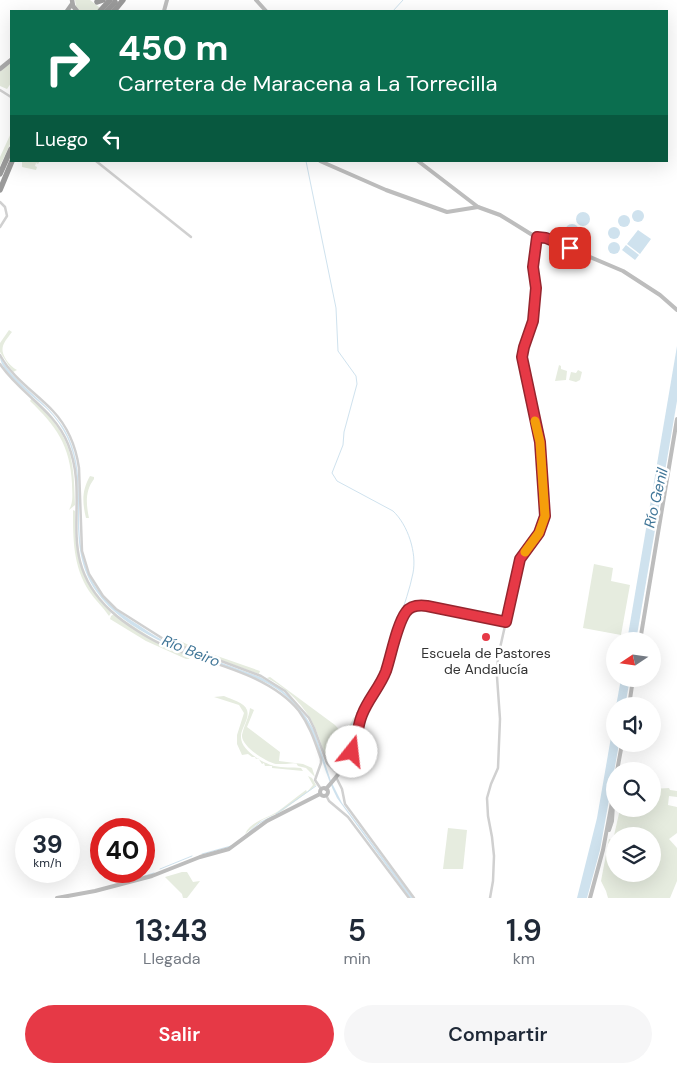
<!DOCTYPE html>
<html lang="es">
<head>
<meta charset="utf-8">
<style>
	body { margin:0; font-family:"DM Sans",sans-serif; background:#f6f6f7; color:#1f2937; height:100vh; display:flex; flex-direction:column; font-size:19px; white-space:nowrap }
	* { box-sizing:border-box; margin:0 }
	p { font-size:16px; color:#747a83 }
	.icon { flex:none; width:28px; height:28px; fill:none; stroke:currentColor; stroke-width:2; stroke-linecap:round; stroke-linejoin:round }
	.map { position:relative; height:898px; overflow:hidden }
	.sheet { display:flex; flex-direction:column; background:#fff; flex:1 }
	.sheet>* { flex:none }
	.banner { position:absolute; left:10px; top:10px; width:658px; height:152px; border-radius:0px; box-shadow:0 5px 20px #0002; background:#0b6e4f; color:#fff; overflow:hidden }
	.needle { width:32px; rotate:257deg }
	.tools { position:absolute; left:606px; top:632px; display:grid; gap:10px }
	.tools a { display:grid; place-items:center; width:55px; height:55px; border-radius:50%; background:#fff; box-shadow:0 5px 20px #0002; font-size:25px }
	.speed { position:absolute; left:15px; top:818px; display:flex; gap:10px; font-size:25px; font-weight:700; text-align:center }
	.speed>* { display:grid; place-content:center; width:65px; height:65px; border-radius:50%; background:#fff; box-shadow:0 5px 20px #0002; line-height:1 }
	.speed small { font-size:12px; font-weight:400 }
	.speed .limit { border:8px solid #d22; background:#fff; color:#111 }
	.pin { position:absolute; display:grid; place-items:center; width:42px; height:42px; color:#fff; margin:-21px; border-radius:10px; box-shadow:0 2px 8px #0006 }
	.me { position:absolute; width:55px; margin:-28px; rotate:16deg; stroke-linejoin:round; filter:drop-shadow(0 0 4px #0008) }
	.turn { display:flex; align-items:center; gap:18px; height:105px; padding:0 25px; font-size:22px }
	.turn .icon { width:65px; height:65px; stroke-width:2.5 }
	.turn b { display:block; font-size:35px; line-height:42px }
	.then { display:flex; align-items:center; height:48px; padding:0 25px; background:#0003; gap:10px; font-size:19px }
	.eta { display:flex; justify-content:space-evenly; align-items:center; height:85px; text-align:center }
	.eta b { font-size:30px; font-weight:600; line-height:35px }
	.primary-button { display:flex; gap:10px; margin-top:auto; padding:10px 25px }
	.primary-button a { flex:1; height:58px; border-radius:30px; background:#e63946; color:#fff; font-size:20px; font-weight:600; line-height:58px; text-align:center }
	.primary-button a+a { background:#f6f6f7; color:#1f2937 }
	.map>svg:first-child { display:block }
	.green { fill:#e6ecdf; fill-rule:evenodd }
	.water { fill:#cfe2ee }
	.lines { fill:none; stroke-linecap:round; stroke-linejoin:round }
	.stream { stroke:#cfe2ee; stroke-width:1 }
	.street { stroke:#d0d0d0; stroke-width:2.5 }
	.secondary { stroke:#bdbdbd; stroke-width:4 }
	.primary { stroke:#ababab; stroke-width:4.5 }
	.highway { stroke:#9a9a9a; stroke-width:5.5 }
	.highway-bridge { stroke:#9a9a9a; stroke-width:5.5 }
	.route-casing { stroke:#96252e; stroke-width:12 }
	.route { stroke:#e63946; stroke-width:9 }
	.slow { stroke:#f59e0b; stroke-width:9 }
	.poi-dot { fill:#e63946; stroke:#fff; stroke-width:2 }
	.labels { text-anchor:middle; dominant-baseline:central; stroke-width:5; stroke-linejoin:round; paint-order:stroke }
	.poi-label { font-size:14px; fill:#333; stroke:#fff }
	.water-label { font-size:15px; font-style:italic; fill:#3f7597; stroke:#fff }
</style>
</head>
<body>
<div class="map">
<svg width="677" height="898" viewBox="0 0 677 898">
	<rect width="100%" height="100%" fill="#fff"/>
	<g class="green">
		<polygon points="75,0 90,0 104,11 80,11 76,6"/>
		<polygon points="11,62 11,83 7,89 0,86 0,72"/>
		<polygon points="11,133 11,142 0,166 0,157"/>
		<polygon points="22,161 40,161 38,164 36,163 35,166 37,167 36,170 22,167"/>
		<path d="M 9,330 L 12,332 C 9,336 4,342 3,346 C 0,355 11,367 17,370 L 13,372 L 0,352 L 0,343 Z"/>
		<polygon points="559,365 561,366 561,369 567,371 566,380 555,381"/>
		<polygon points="578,370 582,372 580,380 576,382 569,380 571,372 576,373"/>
		<path d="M 32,398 C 70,435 74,453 75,505 L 69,510 C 74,501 72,493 72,484 C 70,445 56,426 30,401 Z"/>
		<path d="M 90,476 L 94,477 L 94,479 C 85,491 86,504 89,518 L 86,518 C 82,502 82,490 90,476 Z"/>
		<path d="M 73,510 L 75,511 C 75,537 76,562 89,584 C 95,594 104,603 111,613 L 109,616 C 103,607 95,600 89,591 C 73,566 73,539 73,510 Z"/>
		<polygon points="594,564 613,568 611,581 630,585 621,635 583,628"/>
		<polygon points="114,614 166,647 190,656 189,659 186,659 146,641 110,619 111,616"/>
		<polygon points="174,638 197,649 260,671 259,674 172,642"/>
		<path d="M 270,677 L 335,725 L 344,735 L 354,717 L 358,718 C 360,739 349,755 338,772 C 323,759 325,752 318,735 C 309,710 290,690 267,678 Z"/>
		<path d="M 224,696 C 231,699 245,703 247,710 C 250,719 241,728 241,736 C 240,750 263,763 274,766 C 283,768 292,767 301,768 L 303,771 L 272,768 L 272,766 L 265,766 L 264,763 L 262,764 L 258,758 L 256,759 L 255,757 L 252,757 L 248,754 L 242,755 L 237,744 L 237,735 L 244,713 L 239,705 L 214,697 Z"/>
		<path d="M 250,708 L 254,710 L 247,727 L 280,752 L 279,761 L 303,764 L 312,768 L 315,777 L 306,768 L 298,766 L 296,763 C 289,764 282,764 276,764 C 266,762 241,746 242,735 C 244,725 249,718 250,708 Z"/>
		<path d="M 308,776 L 312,778 L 316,785 L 312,789 L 282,811 L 262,820 L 245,834 C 251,821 266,819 277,812 C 287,805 296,797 306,790 L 307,792 L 313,785 Z"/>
		<path d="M 669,788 L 670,790 L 677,791 L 677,797 L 669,796 L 668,805 L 677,807 L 677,833 L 669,839 L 677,848 L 677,881 L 670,898 L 608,898 L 606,891 L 601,881 L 609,839 L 613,840 L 620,809 L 652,809 L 653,789 ZM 652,836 L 652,874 L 615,874 L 615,836 Z"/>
		<polygon points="448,828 467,830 463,869 443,869"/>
		<polygon points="182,872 187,872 193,882 200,881 187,898 183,898 182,894 165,877"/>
	</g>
	<g class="water">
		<circle cx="638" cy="216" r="6"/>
		<circle cx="583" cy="219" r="7"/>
		<circle cx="624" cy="221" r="6"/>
		<circle cx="572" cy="231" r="7"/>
		<circle cx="614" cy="233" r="6"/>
		<polygon points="638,230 651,239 640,254 627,244"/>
		<circle cx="614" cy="248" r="6"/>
		<polygon points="626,245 639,255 635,260 622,250"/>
		<polygon points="677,346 677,401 636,641 627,641"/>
		<path d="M 0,357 C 18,389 54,404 69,438 C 80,463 79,490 79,516 C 79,571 94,598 140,626 C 150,633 161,640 173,645 L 260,677 L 278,687 L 291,698 L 306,717 L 314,730 L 331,781 L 342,803 L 413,898 L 410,898 L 337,798 C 320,766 318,728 290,700 C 274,683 253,677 231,669 C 184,651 126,634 96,591 C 63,544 90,486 67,437 C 62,427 56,418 48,410 C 36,398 1,374 0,357 Z"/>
		<polygon points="621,679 630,679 625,706 616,706"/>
		<polygon points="615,714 615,744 619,744 600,850 587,898 577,898 597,818"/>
	</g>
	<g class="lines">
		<g class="stream">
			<polyline points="393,11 403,0"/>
			<path d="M 306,161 L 336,308 L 338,351 L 356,376 L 357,384 L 344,432 L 343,445 L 332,473 L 337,481 L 393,511 C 408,525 417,553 413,573 C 410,589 404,604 400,619"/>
			<polyline points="328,762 380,679 387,659"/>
			<polyline points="276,814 316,786"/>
			<polyline points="249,832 259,823 273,816"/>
			<polyline points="202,854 231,846"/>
			<polyline points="160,869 192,856"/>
			<polyline points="141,877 154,873"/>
		</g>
		<g class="street">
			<polyline points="0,90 11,97"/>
			<polyline points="96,161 191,237"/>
			<polyline points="0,227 7,216 5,207 0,202"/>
			<path d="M 0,355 C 13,379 35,392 53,411 C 68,427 76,447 79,468 L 82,551 L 89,574 L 103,596 L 116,609 L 165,640 L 261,676 L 285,691 L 309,718 L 314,728 L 327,763 L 338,774"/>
			<path d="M 0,364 C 20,394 54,409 68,444 C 92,504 52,556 111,611 C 125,624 150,640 168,647 C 211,664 269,674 299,711 C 310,726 315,742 321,759 L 321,763 L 315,780 L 321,789"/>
			<polyline points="336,777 342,789 345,804 414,898"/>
			<polyline points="326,795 329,801 348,817 409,898"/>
			<polyline points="490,898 493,881 494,856 492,837 488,816 487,798 491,784 498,768 500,719 497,677 498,657 520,559 539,533 545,517 540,442 522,357 524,347 533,321 536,288 533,267 537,237"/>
		</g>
		<g class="secondary">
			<polyline points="256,0 266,11"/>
			<polyline points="164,11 167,0"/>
			<polyline points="320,161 386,190 447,212 478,207"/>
			<polyline points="418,161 478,207 500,215 534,236"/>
			<polygon points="537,233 538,237 535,237 534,234"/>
			<polyline points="538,235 623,271 660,295 677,310"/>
			<polyline points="640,641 677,419"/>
			<polyline points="629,706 633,679"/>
			<polyline points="617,771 622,744"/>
			<circle cx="324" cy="792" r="4"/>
			<path d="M 326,789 C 338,775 353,758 357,740 C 359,731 358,722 362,714 C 369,699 381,686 386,670 C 391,655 397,624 406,612 C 412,605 419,605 427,606 L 506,622"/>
			<polyline points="609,830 612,821 613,805"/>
			<polyline points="57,898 95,891 152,876 200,857 229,849 267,821 320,794"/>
			<polyline points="590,898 603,850 615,786"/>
		</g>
		<g class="primary">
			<polyline points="72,0 73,6 77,11"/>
			<polyline points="67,11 72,4"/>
			<polyline points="0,69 11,60"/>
		</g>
		<g class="highway">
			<polyline points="97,2 103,0"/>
			<polyline points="114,11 123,0"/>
			<polyline points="0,174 11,149"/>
			<polyline points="0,190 12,161"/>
		</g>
		<g class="highway-bridge">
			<polyline points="100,11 110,0"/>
			<polyline points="107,11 115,2"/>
		</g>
	</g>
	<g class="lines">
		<defs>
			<path id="route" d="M 352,752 C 358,739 357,727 362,715 C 368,699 380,687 386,671 C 391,656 397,624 406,612 C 411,605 419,605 427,606 L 506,622 L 520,559 L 539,533 L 545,516 L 540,442 L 522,357 L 524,347 L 533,321 L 536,288 L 533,267 L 537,237 L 546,238 L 570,248"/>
		</defs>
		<use href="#route" class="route-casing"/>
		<use href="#route" class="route"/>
		<polyline class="slow" points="525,552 539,533 545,516 540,442 535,421"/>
	</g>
	<circle class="poi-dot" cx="486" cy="637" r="5"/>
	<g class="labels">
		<g class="poi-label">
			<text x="486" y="653">Escuela de Pastores<tspan x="486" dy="16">de Andalucía</tspan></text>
		</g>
		<g class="water-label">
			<text transform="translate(656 498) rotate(-77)">Río Genil</text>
			<text transform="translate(191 651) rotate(22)">Río Beiro</text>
		</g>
	</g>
</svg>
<div class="tools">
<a><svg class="needle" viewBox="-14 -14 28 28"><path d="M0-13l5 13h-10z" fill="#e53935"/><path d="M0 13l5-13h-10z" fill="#747a83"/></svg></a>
<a><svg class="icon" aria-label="sound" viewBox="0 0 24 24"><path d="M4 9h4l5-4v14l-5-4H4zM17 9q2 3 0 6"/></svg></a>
<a><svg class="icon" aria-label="search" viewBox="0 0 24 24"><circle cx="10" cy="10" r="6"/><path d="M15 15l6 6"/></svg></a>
<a><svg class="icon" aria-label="layers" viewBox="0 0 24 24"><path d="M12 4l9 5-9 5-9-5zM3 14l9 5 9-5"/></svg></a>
</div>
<div class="speed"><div>39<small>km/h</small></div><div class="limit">40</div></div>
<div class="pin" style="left:570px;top:248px;background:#d93025"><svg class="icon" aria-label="arrive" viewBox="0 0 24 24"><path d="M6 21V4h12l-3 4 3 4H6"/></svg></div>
<svg class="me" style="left:352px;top:752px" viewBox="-20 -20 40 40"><circle r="19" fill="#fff"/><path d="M0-13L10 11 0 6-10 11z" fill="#e63946"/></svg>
<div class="banner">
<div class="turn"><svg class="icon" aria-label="right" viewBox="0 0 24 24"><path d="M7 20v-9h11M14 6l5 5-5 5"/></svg><div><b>450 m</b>Carretera de Maracena a La Torrecilla</div></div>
<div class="then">Luego<svg class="icon" aria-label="left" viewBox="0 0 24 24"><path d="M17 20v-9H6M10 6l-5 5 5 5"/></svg></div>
</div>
</div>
<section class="sheet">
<div class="eta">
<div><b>13:43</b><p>Llegada</p></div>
<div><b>5</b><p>min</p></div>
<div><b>1.9</b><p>km</p></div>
</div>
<div class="primary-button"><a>Salir</a><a>Compartir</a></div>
</section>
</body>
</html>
